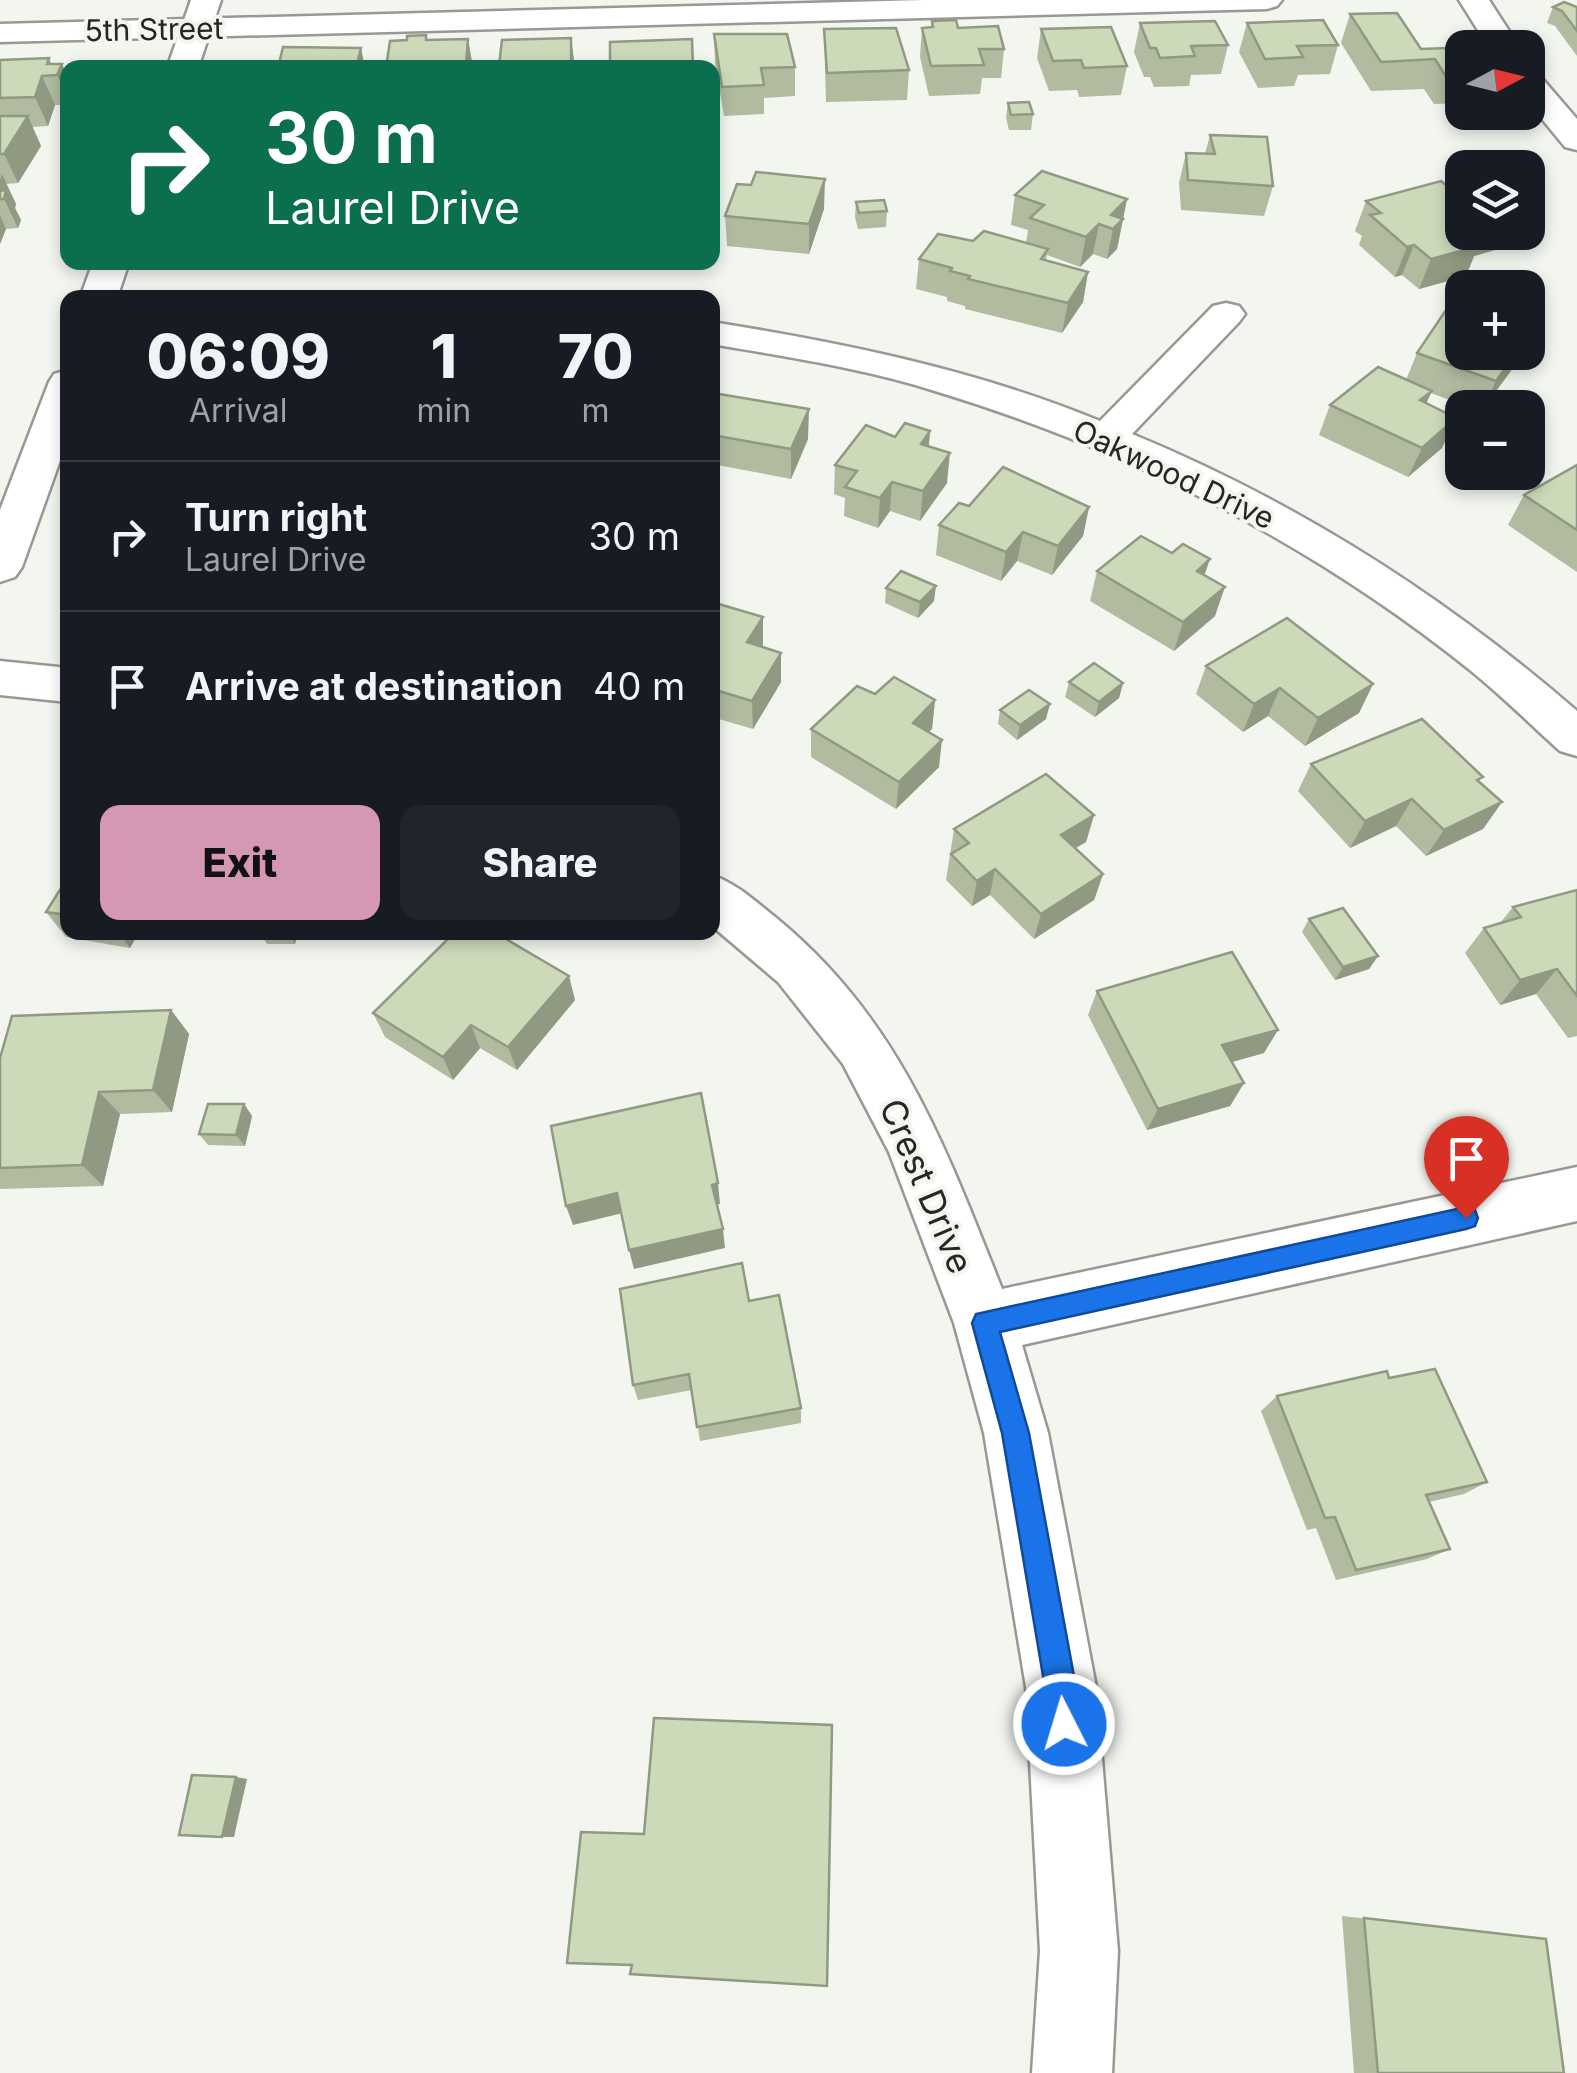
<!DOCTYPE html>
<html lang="en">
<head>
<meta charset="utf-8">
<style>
	body { margin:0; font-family:Inter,sans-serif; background:#20242c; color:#f1f3f6; height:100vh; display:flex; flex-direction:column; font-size:38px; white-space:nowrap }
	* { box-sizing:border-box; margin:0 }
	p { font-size:32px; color:#9ea1a6 }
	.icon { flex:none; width:55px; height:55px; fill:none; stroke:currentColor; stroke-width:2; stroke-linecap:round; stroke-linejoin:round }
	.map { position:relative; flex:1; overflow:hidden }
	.side { position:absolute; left:60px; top:290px; width:660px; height:650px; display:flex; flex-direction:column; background:#171b24; border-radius:20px; box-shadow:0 5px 15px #0003 }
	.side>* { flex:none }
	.banner { position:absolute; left:60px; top:60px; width:660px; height:210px; border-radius:20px; box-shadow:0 5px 15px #0003; background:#0b6e4f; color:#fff; overflow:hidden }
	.needle { width:65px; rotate:83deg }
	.tools { position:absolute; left:1445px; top:30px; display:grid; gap:20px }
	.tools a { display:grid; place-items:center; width:100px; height:100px; border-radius:20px; background:#171b24; box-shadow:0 5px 15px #0003; font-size:50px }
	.pin { position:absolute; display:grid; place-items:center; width:85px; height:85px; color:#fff; margin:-102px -42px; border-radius:50% 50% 50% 0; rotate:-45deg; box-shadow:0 0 10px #0007 }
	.pin .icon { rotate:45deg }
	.me { position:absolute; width:110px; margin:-55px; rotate:355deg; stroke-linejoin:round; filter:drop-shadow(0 0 8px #0008) }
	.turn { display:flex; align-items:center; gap:35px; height:210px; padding:0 40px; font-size:45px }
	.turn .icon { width:130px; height:130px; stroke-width:2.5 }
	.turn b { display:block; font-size:70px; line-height:85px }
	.eta { display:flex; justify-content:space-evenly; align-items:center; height:170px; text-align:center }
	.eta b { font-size:60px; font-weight:800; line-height:70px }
	.action { display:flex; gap:20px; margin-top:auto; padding:20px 40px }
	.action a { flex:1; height:115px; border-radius:20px; background:#d598b4; color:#111; font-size:40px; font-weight:800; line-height:115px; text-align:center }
	.action a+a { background:#20242c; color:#f1f3f6 }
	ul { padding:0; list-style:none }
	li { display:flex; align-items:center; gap:30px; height:150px; padding:0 40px; border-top:2px solid #363941 }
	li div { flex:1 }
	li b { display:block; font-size:38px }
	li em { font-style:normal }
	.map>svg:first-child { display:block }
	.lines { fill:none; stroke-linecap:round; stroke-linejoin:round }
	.minor-casing { stroke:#979994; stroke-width:5 }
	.tertiary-casing { stroke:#979994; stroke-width:5 }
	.minor { fill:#fff; fill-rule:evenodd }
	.tertiary { fill:#fff; fill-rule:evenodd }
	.wall { fill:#b0bba0 }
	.shaded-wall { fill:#909982 }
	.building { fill:#cddaba; stroke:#909982; stroke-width:2.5 }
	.route { fill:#1a73e8; stroke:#114b97; stroke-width:2.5 }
	.labels { text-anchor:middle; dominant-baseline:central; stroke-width:8; stroke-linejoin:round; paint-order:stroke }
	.far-street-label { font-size:30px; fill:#262725; stroke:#f3f5ef }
	.street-label { font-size:35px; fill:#262725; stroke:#f3f5ef }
</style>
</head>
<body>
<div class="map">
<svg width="1577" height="2073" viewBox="0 0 1577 2073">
	<rect width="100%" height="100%" fill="#f3f5ef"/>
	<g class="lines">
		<defs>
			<g id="minor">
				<polygon points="191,0 221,0 198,68 167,68"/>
				<polygon points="1459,0 1489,0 1520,48 1489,48"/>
				<polygon points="1528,73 1539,75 1577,119 1577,150 1565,147 1528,102"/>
				<polygon points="93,262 129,262 117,298 80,298"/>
				<path d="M 1226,303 L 1239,306 L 1245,314 L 1239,322 L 1132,434 C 1297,502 1443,595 1577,711 L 1577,756 L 1560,751 C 1530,724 1501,695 1470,670 C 1311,543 1129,450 935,391 C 862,368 787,357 712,344 L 712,322 C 844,343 976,370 1100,421 L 1213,306 Z"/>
				<polygon points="68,370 68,438 22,567 15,577 0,582 0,510 49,382 54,374"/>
				<polygon points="0,661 68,668 68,702 0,695"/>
				<path d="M 712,875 C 737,884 755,901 775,917 C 899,1018 945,1146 1002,1289 L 1577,1167 L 1577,1221 L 1022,1345 L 1048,1433 L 1096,1687 L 1118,1951 L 1112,2073 L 1032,2073 L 1040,1951 L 1026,1687 L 984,1433 L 954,1323 L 889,1152 L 843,1064 L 778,982 L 712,926 Z"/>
			</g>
			<polygon id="tertiary" points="923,0 1282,0 1277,6 1267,9 0,42 0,24"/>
		</defs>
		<use href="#minor" class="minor-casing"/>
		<use href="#tertiary" class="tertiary-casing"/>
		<use href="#minor" class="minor"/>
		<use href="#tertiary" class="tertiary"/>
	</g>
	<g class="wall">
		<polygon points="1553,7 1577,7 1577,56 1555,26 1547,23"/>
		<polygon points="1350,14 1421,49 1462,48 1462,103 1434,104 1424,89 1371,91 1341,43"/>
		<polygon points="932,21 958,28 1004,49 1001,78 982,78 980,94 929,96 920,57 922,28 931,28"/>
		<polygon points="1140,23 1228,45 1221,74 1191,75 1189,86 1154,87 1150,77 1144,77 1134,52"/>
		<polygon points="1247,23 1338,45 1330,74 1298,75 1294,86 1258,88 1239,52"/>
		<polygon points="824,29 909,70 907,100 826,102"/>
		<polygon points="1041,29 1127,66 1121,95 1079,97 1077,90 1049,91 1037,58"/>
		<polygon points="714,34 795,67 795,96 764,98 764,114 724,116 715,63"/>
		<polygon points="426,35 427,40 468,39 473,68 386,68"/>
		<polygon points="571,38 575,68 499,68 502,40"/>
		<polygon points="49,58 52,64 68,77 68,105 55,105 48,126 32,127 41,146 18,183 6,184 16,204 15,208 21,220 18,228 6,229 0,244 0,60"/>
		<polygon points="1008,103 1033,114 1031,130 1009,130 1006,118"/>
		<polygon points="1210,135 1273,186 1264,216 1181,210 1179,183 1186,153 1205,154"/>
		<polygon points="1015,195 1127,199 1117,249 1107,259 1093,254 1080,267 1047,255 1046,261 1088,272 1083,302 1062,333 965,309 965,306 947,301 947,297 916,289 919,259 973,241 1026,243 1028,230 1011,225"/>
		<polygon points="1366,201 1495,250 1474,256 1466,276 1419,289 1402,275 1395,277 1359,245 1362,236 1355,231"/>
		<polygon points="856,202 887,211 886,227 858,229 855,217"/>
		<polygon points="824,209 809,254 727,246 725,216"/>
		<polygon points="1417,353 1513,368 1484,408 1471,408 1431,393 1426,403 1442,448 1408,477 1319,435 1330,405 1406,380"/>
		<polygon points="712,394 808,439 791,479 712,464"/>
		<polygon points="930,431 929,446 947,483 920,521 890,511 878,528 844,516 845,498 834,494 835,465 895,437"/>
		<polygon points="1577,465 1577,572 1508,525 1524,495"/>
		<polygon points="969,506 1089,507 1083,536 1052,575 1017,561 1001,581 936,555 939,525"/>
		<polygon points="1172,553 1205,575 1215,616 1174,651 1090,601 1097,571"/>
		<polygon points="886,588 934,601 918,618 885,603"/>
		<polygon points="712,602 763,617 762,647 781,682 753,729 712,717"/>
		<polygon points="1206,666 1373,684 1359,713 1305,746 1268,716 1243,732 1196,694"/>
		<polygon points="1069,682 1123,683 1119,698 1095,717 1065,697"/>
		<polygon points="875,694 935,700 932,729 928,732 939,767 896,809 811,757 811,729"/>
		<polygon points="1000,710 1046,719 1017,740 998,724"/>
		<polygon points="1311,764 1480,782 1502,802 1483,829 1426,856 1396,826 1350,848 1298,791"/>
		<polygon points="1094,815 1086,842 1075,848 1103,874 1094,900 1034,939 990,895 972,906 946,880 954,829"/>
		<polygon points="68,877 68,932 139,932 130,948 66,937 46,912"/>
		<polygon points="1577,890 1577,1036 1568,1038 1536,994 1500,1005 1465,953 1484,928 1500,923 1513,907"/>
		<polygon points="1309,919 1378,956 1369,969 1335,980 1302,932"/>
		<polygon points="260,932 298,932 295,944 267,944"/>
		<polygon points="1097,991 1264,1053 1232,1062 1244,1083 1230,1106 1147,1130 1088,1015"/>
		<polygon points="575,1000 517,1070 480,1048 453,1080 385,1037 373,1013"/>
		<polygon points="171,1010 189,1034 172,1112 120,1114 103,1186 0,1189 0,1058"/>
		<polygon points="244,1104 252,1116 245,1146 208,1145 199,1134"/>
		<polygon points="749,1301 801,1408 801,1423 700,1441 692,1390 638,1400 633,1385"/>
		<polygon points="1389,1378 1487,1482 1464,1494 1429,1502 1450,1549 1427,1559 1336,1580 1316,1528 1307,1530 1261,1411 1277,1396"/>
		<polygon points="1342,1916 1546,1939 1564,2073 1354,2073"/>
	</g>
	<g class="shaded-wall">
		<polygon points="571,38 575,68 571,68"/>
		<polygon points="468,39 473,68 467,68 466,63"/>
		<polygon points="361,48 365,68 356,68"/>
		<polygon points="62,64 68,77 68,100 57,75"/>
		<polygon points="42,76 55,105 48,126 35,97"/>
		<polygon points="28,116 41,146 18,183 4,154"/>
		<polygon points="2,174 16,204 15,208 21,220 18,228 4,199 0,199 0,180"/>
		<polygon points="825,179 824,209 809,254 809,224"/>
		<polygon points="1127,199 1117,249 1107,259 1113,229 1111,215"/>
		<polygon points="0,215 6,229 0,244"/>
		<polygon points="1099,224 1093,254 1080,267 1086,237"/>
		<polygon points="1465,232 1503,232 1495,250 1474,256 1466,276 1419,289 1431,259"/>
		<polygon points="1414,245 1402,275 1395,277 1407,247"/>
		<polygon points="1088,272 1083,302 1062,333 1068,303"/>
		<polygon points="1517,352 1521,352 1513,368 1483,408 1496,381"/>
		<polygon points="1432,391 1418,421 1420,400"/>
		<polygon points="809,409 808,439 791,479 791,449"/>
		<polygon points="1456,418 1442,448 1408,477 1422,448"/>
		<polygon points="930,431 927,461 921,444"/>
		<polygon points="950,453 947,483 920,521 923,491"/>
		<polygon points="892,482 890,511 878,528 880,498"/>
		<polygon points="1089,507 1083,536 1052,575 1058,546"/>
		<polygon points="1023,532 1017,561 1001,581 1006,552"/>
		<polygon points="1210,559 1200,588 1197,571"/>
		<polygon points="936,586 934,601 918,618 920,602"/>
		<polygon points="1225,587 1215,616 1174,651 1183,622"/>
		<polygon points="763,617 763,646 748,671 747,642"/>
		<polygon points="781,653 781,682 753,729 752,701"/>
		<polygon points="1123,683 1119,698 1095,717 1099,702"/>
		<polygon points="1373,684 1359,713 1305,746 1318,718"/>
		<polygon points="1280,688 1268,716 1243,732 1254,704"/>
		<polygon points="935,700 932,729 910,751 913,723"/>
		<polygon points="1050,704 1046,719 1017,740 1020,725"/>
		<polygon points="942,740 939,767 896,809 899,782"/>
		<polygon points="1412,799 1396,826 1350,848 1365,821"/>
		<polygon points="1502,802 1483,829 1426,856 1444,830"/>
		<polygon points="1094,815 1086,842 1054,861 1061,835"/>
		<polygon points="995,869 990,895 972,906 977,881"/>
		<polygon points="1103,874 1094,900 1034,939 1041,914"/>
		<polygon points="118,932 139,932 130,948"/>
		<polygon points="289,932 298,932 295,944"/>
		<polygon points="1378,956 1369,969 1335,980 1343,967"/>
		<polygon points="1557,969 1536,994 1500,1005 1520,980"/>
		<polygon points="569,976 575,1000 517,1070 508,1047"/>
		<polygon points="171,1010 189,1034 172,1112 153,1090"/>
		<polygon points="471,1025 480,1048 453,1080 443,1057"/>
		<polygon points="1278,1030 1264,1053 1210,1068 1222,1045"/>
		<polygon points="1244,1083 1230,1106 1147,1130 1158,1109"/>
		<polygon points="99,1092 120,1114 103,1186 82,1165"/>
		<polygon points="244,1104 252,1116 245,1146 236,1135"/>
		<polygon points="718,1183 720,1204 715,1205 712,1185"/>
		<polygon points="617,1193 623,1213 573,1225 566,1206"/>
		<polygon points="723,1229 725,1248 634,1269 629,1250"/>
		<polygon points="236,1777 247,1779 234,1837 222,1837"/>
	</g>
	<g class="building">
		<polygon points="1564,2 1577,7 1577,31 1562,11 1553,7"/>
		<polygon points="1397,13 1421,49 1477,47 1462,48 1462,74 1445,75 1435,59 1381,62 1350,14"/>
		<polygon points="956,20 958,28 998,26 1004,49 979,49 984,65 931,66 922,28 933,27 932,21"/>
		<polygon points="1323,20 1338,45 1297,46 1303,57 1265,59 1247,23"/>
		<polygon points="1215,21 1228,45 1191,46 1195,56 1160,58 1156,48 1150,48 1140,23"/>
		<polygon points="1111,27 1127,66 1084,68 1081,60 1053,61 1041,29"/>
		<polygon points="896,28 909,70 827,73 824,29"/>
		<polygon points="714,34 787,34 795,67 761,68 764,85 722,87"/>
		<polygon points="426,35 426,40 468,39 466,63 424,64 423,68 386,68 390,41 407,40 407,36"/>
		<polygon points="571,38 571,63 543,64 543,68 499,66 502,40"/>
		<polygon points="692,39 693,68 610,68 610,42"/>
		<polygon points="283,47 361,48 356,68 278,68"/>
		<polygon points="49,58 47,64 62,64 57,75 42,76 35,97 0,98 0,60"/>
		<polygon points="1029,102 1033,114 1011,115 1008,103"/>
		<polygon points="0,116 28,116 4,154 0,154"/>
		<polygon points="1210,135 1267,137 1273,186 1188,180 1186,153 1215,154"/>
		<polygon points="1042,171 1127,199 1111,215 1123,219 1113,229 1099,224 1086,237 1030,218 1044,205 1015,195"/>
		<polygon points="756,172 825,179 809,224 725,216 737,184 751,185"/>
		<polygon points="1441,181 1462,198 1462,232 1465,232 1463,233 1479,246 1431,259 1414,245 1407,247 1370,215 1381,213 1366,201"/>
		<polygon points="6,190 4,199 0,199 0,191"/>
		<polygon points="884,200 887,211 859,213 856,202"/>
		<polygon points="984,231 1048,249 1041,259 1088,272 1068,303 968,279 970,276 950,271 952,268 919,259 938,234 973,241"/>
		<polygon points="1446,310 1462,315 1462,352 1517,352 1496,381 1417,353"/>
		<polygon points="1378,367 1432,391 1420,400 1456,418 1422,448 1330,405"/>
		<polygon points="713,393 809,409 791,449 712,435"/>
		<polygon points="905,423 930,431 921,444 950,453 923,491 892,482 880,498 845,487 857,471 835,465 866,425 895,437"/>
		<polygon points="1577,465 1577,530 1524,495"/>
		<polygon points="1003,467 1089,507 1058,546 1023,532 1006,552 939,525 959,503 969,506"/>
		<polygon points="1141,536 1172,553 1183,544 1210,559 1197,571 1225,587 1183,622 1097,571"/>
		<polygon points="901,571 936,586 920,602 886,588"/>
		<polygon points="712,602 763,617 747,642 781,653 752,701 712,689"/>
		<polygon points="1287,618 1373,684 1318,718 1280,688 1254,704 1206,666"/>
		<polygon points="1094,663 1123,683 1099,702 1069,682"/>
		<polygon points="894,677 935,700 913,723 942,740 899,782 811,729 857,686 875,694"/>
		<polygon points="1029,690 1050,704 1020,725 1000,710"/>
		<polygon points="1422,719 1483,777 1477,780 1502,802 1444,830 1412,799 1365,821 1311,764"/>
		<polygon points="1046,774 1094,815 1061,835 1103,874 1041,914 995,869 977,881 951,854 969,843 954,829"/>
		<polygon points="68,877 68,915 46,912"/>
		<polygon points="1577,890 1577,996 1557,969 1520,980 1484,928 1521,917 1513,907"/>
		<polygon points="1343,908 1378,956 1343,967 1309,919"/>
		<polygon points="455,932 494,932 569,976 508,1047 471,1025 443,1057 373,1013"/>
		<polygon points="1232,952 1278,1030 1222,1045 1244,1083 1158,1109 1097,991"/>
		<polygon points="171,1010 153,1090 99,1092 82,1165 0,1168 0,1058 12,1016"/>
		<polygon points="701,1093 718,1183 712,1185 723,1229 629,1250 617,1193 566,1206 551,1126"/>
		<polygon points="208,1104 244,1104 236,1135 199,1134"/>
		<polygon points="742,1263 749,1301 779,1295 801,1408 697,1427 689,1374 633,1385 620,1289"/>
		<polygon points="1435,1369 1487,1482 1426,1495 1450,1549 1356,1570 1335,1517 1325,1518 1277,1396 1387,1371 1389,1378"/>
		<polygon points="654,1718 832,1725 827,1986 630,1974 632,1965 567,1963 581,1832 644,1834"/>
		<polygon points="192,1775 236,1777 222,1837 179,1835"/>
		<polygon points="1364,1918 1546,1939 1564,2073 1378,2073"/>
	</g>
	<polygon class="route" points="1466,1207 1475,1210 1478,1218 1475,1226 1466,1229 1000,1332 1029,1433 1076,1687 1079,1724 1074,1735 1064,1739 1053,1735 1002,1433 972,1323 976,1314"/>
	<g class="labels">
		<g class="far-street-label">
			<text transform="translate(154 29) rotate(-1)">5th Street</text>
			<text transform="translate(1174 474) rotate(25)">Oakwood Drive</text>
		</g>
		<g class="street-label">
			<text transform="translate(927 1186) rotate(67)">Crest Drive</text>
		</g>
	</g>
</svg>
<div class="tools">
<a><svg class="needle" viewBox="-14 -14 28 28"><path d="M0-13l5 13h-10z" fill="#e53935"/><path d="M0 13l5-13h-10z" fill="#9ea1a6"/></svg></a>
<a><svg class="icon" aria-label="layers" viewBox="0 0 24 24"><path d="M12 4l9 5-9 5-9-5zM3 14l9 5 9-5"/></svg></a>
<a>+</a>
<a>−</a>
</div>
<div class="pin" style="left:1466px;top:1218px;background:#d93025"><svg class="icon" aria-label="arrive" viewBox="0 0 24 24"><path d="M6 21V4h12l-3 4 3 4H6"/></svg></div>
<svg class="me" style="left:1064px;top:1724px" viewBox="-20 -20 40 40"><circle r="17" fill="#1a73e8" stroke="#fff" stroke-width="3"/><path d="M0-11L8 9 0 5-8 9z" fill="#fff"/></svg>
<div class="banner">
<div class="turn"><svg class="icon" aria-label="right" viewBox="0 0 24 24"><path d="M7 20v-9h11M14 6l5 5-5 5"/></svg><div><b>30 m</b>Laurel Drive</div></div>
</div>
<section class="side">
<div class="eta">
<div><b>06:09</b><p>Arrival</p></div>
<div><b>1</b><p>min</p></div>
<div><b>70</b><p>m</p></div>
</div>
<ul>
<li><svg class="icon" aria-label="right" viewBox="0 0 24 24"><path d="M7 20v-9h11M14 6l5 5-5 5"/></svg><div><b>Turn right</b><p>Laurel Drive</p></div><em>30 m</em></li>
<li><svg class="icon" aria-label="arrive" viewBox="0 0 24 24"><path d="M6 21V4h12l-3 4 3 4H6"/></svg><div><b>Arrive at destination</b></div><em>40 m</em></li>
</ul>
<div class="action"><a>Exit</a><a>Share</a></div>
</section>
</div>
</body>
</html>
